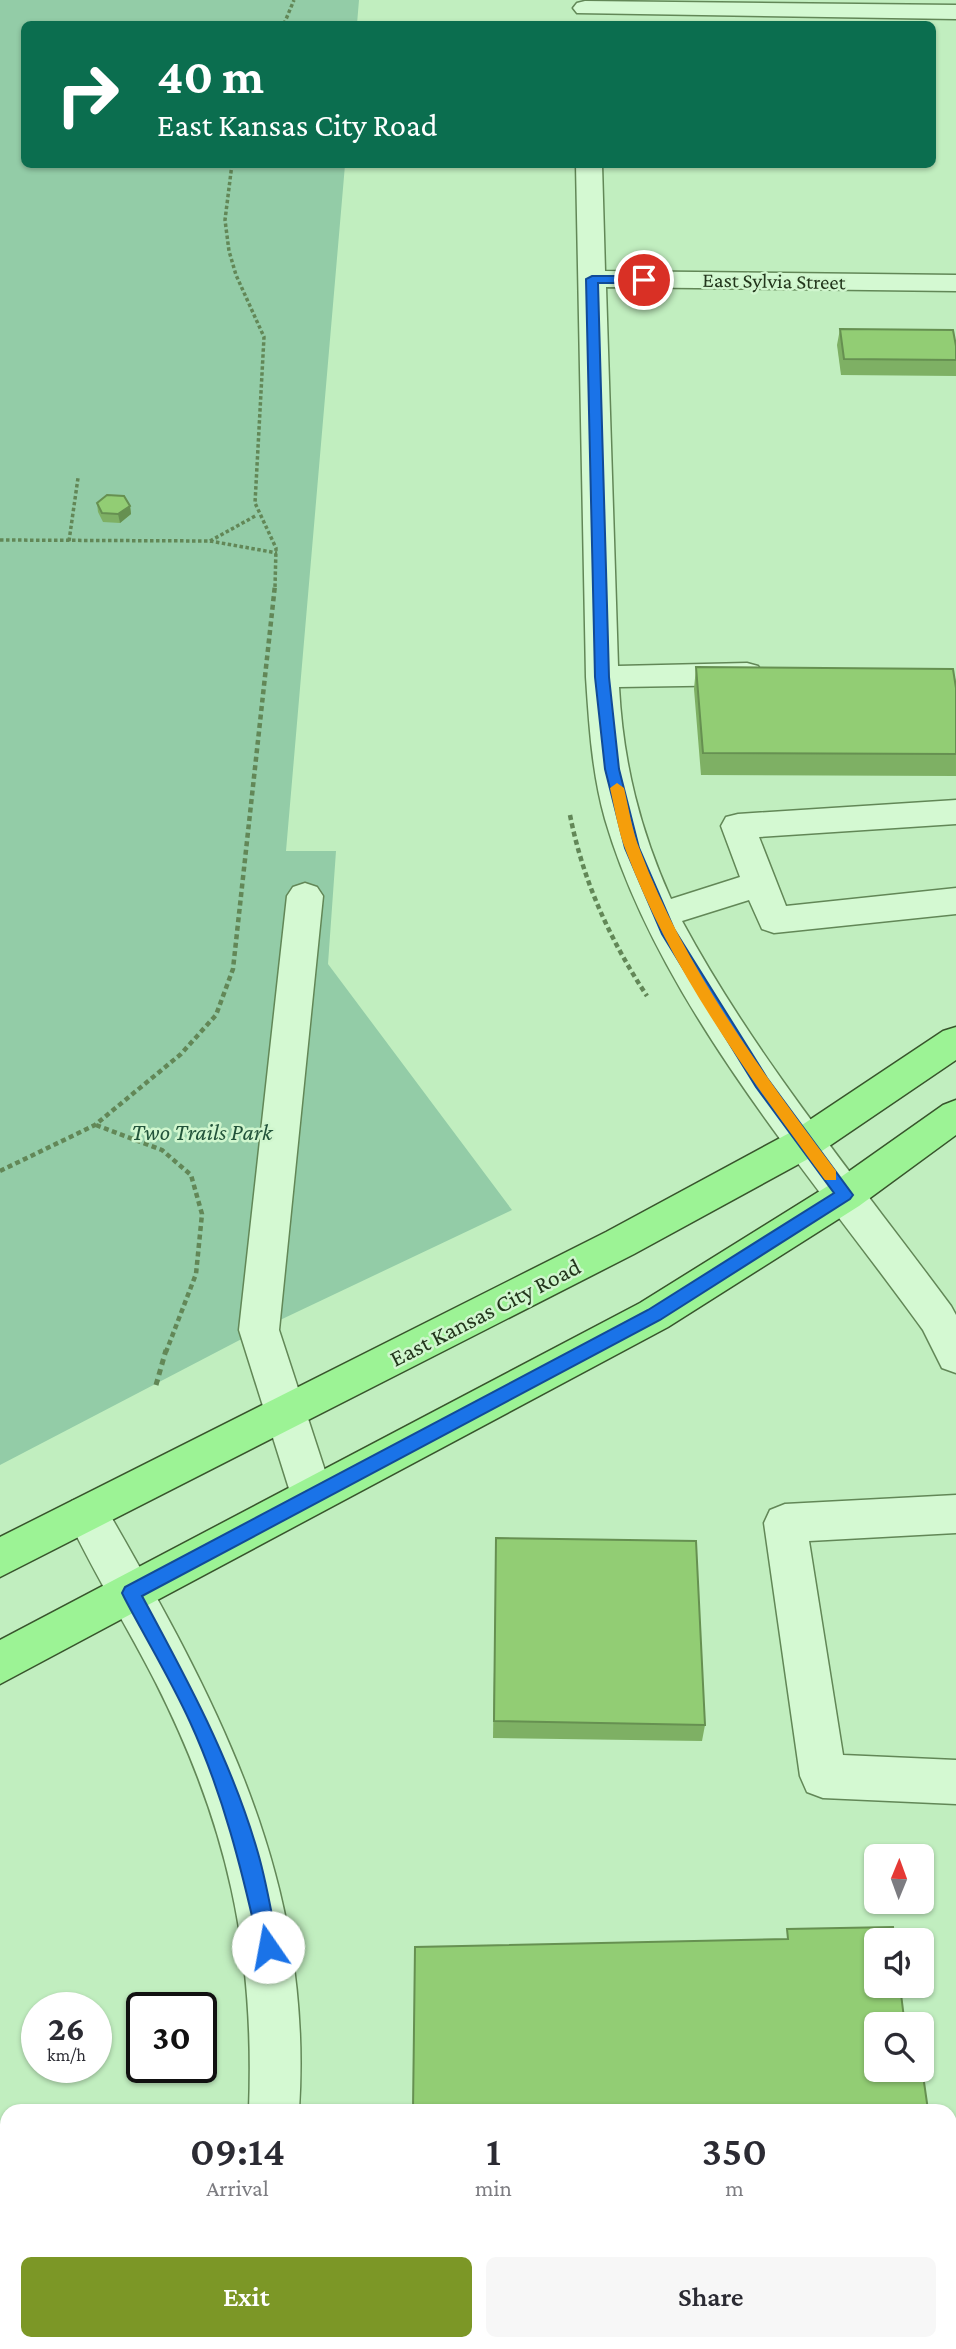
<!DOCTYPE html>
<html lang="en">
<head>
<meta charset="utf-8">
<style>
	body { margin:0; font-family:"Crimson Pro",serif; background:#f7f7f7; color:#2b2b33; height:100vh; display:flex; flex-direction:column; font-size:26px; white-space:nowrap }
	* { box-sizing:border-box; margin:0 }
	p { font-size:23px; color:#7c7c81 }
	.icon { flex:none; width:38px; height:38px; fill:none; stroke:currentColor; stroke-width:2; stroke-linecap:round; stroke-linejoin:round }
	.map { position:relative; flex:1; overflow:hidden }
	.drawer { position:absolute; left:0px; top:2104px; width:957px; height:247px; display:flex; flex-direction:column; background:#fff; border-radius:21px 21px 0 0; box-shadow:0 2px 5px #0004 }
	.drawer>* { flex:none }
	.hud { position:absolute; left:21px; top:21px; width:915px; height:147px; border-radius:10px; box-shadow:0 2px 5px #0004; background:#0b6e4f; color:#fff; overflow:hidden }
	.needle { width:46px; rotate:1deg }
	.tools { position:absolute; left:864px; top:1844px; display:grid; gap:14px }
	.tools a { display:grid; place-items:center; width:70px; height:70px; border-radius:10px; background:#fff; box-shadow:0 2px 5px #0004; font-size:35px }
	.speed { position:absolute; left:21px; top:1992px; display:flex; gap:14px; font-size:35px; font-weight:700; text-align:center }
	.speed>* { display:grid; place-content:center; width:91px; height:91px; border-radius:50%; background:#fff; box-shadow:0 2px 5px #0004; line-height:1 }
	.speed small { font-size:18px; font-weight:400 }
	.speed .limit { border:4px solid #111; border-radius:10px; background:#fff; color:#111 }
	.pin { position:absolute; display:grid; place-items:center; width:60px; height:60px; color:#fff; margin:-30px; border:4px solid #fff; border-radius:50%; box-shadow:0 2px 7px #0007 }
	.me { position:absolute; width:77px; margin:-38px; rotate:348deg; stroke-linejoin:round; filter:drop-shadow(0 0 5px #0008) }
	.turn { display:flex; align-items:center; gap:24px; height:147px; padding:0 21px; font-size:32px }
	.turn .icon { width:91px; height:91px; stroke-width:2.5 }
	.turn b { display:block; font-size:49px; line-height:60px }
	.eta { display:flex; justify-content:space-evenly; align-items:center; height:119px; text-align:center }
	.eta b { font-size:42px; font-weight:600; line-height:49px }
	.button { display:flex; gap:14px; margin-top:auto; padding:14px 21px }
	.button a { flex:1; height:80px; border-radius:10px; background:#7c9726; color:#fff; font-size:28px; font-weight:600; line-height:80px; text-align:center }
	.button a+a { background:#f7f7f7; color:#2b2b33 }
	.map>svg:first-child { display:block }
	.green { fill:#93cca7 }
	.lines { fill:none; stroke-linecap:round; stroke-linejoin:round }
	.minor-casing { stroke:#628757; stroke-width:3 }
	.major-casing { stroke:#38542c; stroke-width:3 }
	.path-far2 { stroke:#628757; stroke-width:3.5; stroke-dasharray:3.5 2.5; stroke-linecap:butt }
	.path-far1 { stroke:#628757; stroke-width:4.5; stroke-dasharray:5 3.5; stroke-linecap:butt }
	.path { stroke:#628757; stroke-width:5; stroke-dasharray:6 4.5; stroke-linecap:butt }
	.minor { fill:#d4f9d2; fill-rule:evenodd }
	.major { fill:#9cf395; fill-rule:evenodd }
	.wall { fill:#7eb064 }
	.shaded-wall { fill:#669051 }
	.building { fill:#92cd74; stroke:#669051; stroke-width:2 }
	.route { fill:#1a73e8; stroke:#114b97; stroke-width:2 }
	.slow { fill:#f59e0b }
	.labels { text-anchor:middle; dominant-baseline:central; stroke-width:5; stroke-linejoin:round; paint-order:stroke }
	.far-street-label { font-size:21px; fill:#23361c; stroke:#d0f6ce }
	.park-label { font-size:24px; font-style:italic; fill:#22533a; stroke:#d0f6ce }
	.street-label { font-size:24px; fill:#23361c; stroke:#d0f6ce }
</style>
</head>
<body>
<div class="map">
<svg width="956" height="2349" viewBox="0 0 956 2349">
	<rect width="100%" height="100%" fill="#c1eebf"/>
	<polygon class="green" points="0,0 359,0 357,24 24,24 24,164 345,165 286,851 336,851 328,964 512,1210 259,1330 0,1465"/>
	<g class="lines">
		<defs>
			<g id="minor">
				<polygon points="585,1 956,5 956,19 577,13 573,8 577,3"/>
				<path d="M 576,164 L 602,164 L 605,271 L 956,275 L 956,291 L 606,287 L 618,666 L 747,663 L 758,666 L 763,674 L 758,682 L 747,685 L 619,687 C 623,763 640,830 671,899 L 740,877 L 721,826 L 726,817 L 738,814 L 956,800 L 956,824 L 759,837 L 786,906 L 956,888 L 956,914 L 774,933 L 762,929 L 749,900 L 682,921 C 757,1060 858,1180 951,1306 L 956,1315 L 956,1373 L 942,1368 L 923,1330 C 811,1175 659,1004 605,819 C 592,773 589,724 586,677 Z"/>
				<polygon points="305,883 317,887 323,896 279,1330 333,1495 327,1508 312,1514 297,1508 291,1495 239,1330 287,896 293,887"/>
				<path d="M 87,1495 L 102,1501 C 215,1697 314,1876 299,2110 L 249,2110 C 255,1950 228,1826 156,1683 C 127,1626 93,1572 66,1514 L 72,1501 Z"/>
				<polygon points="956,1495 956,1533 809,1541 843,1755 956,1760 956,1804 823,1798 807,1792 800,1776 764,1523 770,1510 785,1504"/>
				<rect x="950" y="2200" width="6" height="52"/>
				<polygon points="208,2343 261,2343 260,2349 206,2349"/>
			</g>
			<g id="major">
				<polygon points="956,1027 956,1060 819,1153 634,1254 0,1577 0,1537 606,1232 793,1131 943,1031"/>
				<polygon points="956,1100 956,1135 859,1206 668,1327 0,1684 0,1640 640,1303 831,1184 943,1105"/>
			</g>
		</defs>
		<use href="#minor" class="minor-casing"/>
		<use href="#major" class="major-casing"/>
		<g class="path-far2">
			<polyline points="284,24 294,0"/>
			<polyline points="232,164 225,220 229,251 236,275 264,337 255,503 276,548 275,587"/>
			<polyline points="0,540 210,541 257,515"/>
			<polyline points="69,541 78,478"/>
			<polyline points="210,541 277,553"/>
		</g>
		<g class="path-far1">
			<path d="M 570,815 C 583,881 610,940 647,996"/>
			<polyline points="96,1125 162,1150 191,1175 202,1214 196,1274 166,1352"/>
			<polyline points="0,1171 95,1125 181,1054 216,1015 233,969 275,585"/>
		</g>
		<polyline class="path" points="156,1385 166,1350"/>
		<use href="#minor" class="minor"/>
		<use href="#major" class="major"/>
	</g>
	<g class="wall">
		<polygon points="840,329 956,346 956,376 841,375 837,345"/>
		<polygon points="97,503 130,506 131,514 120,523 103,522 98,512"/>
		<polygon points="696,667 955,682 956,678 956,776 701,775 694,689"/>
		<polygon points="496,1538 705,1725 702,1741 493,1738"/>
	</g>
	<polygon class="shaded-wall" points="130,506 131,514 120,523 118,514"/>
	<g class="building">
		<polygon points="840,329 953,330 956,346 956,360 844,359"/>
		<polygon points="107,495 124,496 130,506 118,514 102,513 97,503"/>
		<polygon points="696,667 953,669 956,688 956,754 703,753"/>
		<polygon points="496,1538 696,1541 705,1725 494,1721"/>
		<polygon points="893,1927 894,1941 877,1941 877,1986 900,1986 904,2018 916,2018 917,2025 877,2025 877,2070 922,2070 922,2068 928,2110 413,2110 415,1947 788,1939 787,1929"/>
	</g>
	<path class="route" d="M 592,276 L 644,276 L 649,280 L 644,283 L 598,283 L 609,677 L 619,769 L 639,848 L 674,929 L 767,1078 L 853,1195 L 850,1199 L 660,1320 L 142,1596 C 187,1679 232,1762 258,1853 C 267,1884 272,1916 278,1947 L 275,1954 L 268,1957 L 261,1954 L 259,1947 C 242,1870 223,1794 190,1722 C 171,1680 146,1639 125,1599 L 122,1593 L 125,1587 L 648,1310 L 834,1193 L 756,1087 L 662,934 L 625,848 L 605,769 L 595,677 L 586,279 Z"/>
	<path class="slow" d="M 617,783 L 624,788 C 629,809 632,831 640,850 C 684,967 762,1072 836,1171 L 836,1180 L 825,1180 C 750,1078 671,971 626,851 C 618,831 615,809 610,788 Z"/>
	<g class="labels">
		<g class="far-street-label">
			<text transform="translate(774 281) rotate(1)">East Sylvia Street</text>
		</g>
		<g class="park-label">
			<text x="202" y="1131">Two Trails Park</text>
		</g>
		<g class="street-label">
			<text transform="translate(485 1312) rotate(-27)">East Kansas City Road</text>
		</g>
	</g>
</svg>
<div class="tools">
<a><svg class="needle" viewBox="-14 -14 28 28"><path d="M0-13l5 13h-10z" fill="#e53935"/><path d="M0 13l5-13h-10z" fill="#7c7c81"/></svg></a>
<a><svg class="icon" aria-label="sound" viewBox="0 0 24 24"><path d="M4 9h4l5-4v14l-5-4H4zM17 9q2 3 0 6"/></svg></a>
<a><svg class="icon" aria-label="search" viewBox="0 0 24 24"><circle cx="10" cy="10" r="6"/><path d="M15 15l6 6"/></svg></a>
</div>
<div class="speed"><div>26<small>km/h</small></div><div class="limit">30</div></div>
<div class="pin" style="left:644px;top:280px;background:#d93025"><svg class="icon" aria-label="arrive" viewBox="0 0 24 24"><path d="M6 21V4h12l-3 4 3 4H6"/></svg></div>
<svg class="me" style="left:268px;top:1947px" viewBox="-20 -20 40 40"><circle r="19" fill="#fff"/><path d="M0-13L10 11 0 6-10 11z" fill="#1a73e8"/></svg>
<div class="hud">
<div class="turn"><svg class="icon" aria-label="right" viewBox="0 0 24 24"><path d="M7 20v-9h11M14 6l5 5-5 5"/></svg><div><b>40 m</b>East Kansas City Road</div></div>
</div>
<section class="drawer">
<div class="eta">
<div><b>09:14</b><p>Arrival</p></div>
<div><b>1</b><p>min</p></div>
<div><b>350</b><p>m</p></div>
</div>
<div class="button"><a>Exit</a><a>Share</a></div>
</section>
</div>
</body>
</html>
